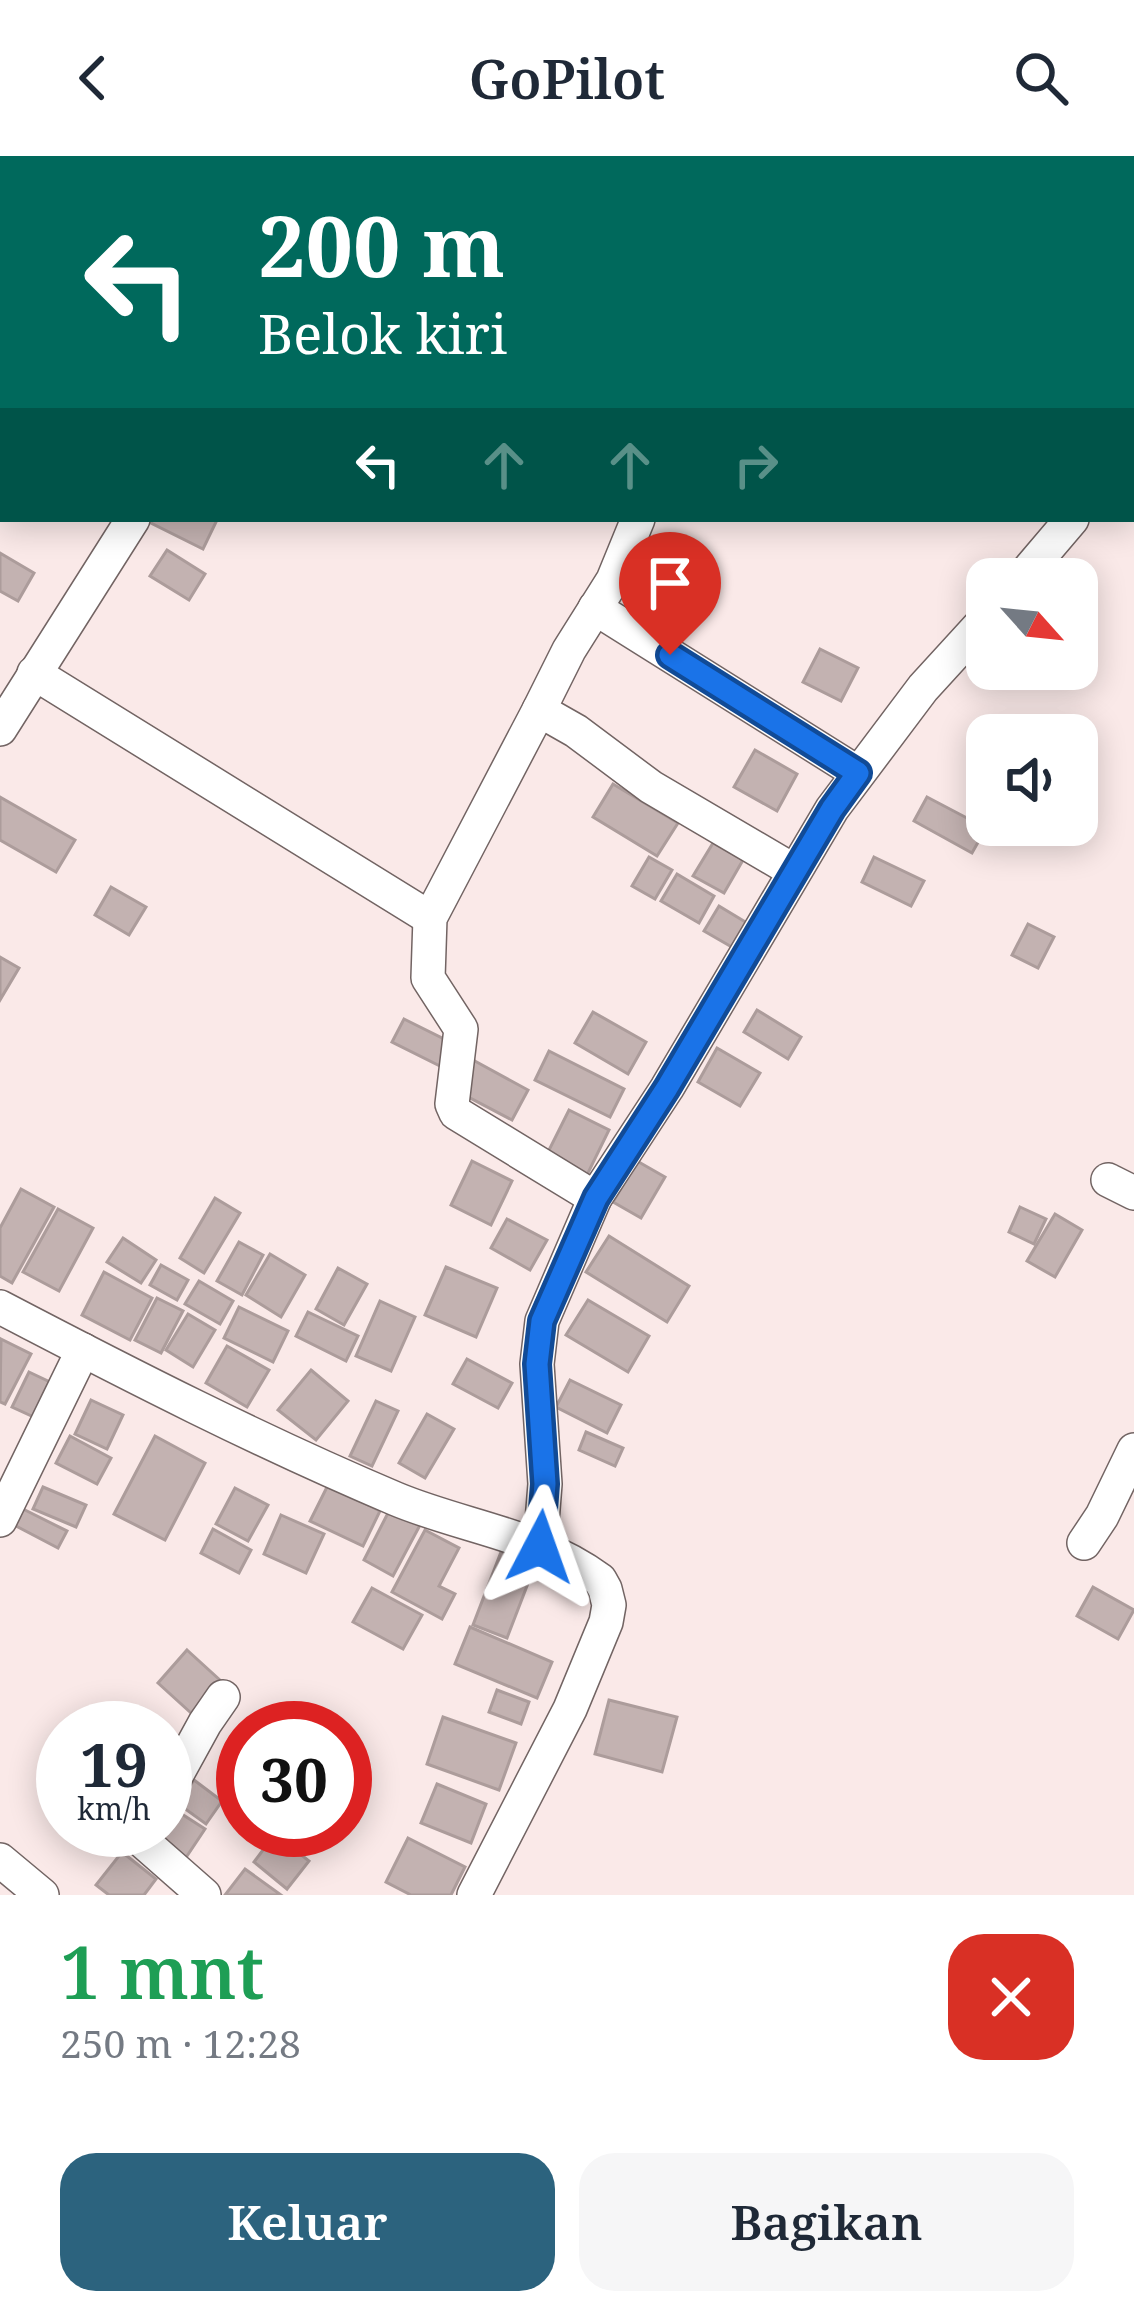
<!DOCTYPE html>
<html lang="id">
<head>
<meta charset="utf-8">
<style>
	body { margin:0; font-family:"Noto Serif",serif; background:#f6f6f7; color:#1f2937; height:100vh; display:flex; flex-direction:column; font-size:45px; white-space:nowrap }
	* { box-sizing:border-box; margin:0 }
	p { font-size:39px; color:#747a83 }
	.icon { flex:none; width:66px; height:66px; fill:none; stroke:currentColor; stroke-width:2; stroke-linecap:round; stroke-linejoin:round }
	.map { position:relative; height:1739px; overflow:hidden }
	.details { display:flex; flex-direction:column; background:#fff; flex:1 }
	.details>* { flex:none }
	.hud { position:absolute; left:0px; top:0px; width:1134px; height:366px; box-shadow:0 6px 30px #0003; background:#00695c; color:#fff; overflow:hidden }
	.needle { width:78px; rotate:117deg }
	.tools { position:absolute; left:966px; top:402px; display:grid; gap:24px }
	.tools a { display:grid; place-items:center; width:132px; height:132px; border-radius:24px; background:#fff; box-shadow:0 6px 30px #0003; font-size:60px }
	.speed { position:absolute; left:36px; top:1545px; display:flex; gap:24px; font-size:60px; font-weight:700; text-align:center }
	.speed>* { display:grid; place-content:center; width:156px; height:156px; border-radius:50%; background:#fff; box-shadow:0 6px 30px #0003; line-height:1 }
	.speed small { font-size:30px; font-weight:400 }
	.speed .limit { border:18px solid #d22; background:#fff; color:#111 }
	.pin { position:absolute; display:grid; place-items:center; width:102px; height:102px; color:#fff; margin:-123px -51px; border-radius:50% 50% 50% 0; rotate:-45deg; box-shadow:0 0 12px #0007 }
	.pin .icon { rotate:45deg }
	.me { position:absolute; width:132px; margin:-66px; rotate:4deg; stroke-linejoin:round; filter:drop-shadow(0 0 9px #0008) }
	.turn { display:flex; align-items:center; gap:42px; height:252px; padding:0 60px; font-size:54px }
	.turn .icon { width:156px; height:156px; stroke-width:2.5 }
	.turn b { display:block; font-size:84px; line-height:102px }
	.lanes { display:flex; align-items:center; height:114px; padding:0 60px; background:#0003; justify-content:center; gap:60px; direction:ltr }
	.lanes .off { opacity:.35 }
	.round { display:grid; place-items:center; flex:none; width:126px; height:126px; border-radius:36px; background:#f6f6f7 }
	.summary { display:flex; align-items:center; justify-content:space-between; height:204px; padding:0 60px }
	h1 { font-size:72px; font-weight:600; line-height:90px; color:#1e9e55 }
	.button { display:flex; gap:24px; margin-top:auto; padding:24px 60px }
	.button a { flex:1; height:138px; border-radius:36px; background:#2c637e; color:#fff; font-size:48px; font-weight:600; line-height:138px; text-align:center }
	.button a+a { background:#f6f6f7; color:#1f2937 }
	header { display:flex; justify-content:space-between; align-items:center; height:156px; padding:0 60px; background:#fff; font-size:54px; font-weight:600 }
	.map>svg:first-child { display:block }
	.building { fill:#c3b2b1; stroke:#ac9c9b; stroke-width:3 }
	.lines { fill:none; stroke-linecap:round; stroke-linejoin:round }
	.street-casing { stroke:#726463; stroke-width:36 }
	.street { stroke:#fff; stroke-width:33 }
	.route-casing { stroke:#114b97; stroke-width:30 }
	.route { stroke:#1a73e8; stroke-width:21 }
</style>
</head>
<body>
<header><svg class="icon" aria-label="back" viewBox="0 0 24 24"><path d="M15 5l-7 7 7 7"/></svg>GoPilot<svg class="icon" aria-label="search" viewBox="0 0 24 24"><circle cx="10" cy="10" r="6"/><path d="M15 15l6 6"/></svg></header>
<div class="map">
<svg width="1134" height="1739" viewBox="0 0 1134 1739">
	<rect width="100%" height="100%" fill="#fae9e8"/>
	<g class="building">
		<polygon points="153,363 215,363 217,364 203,393 151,367"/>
		<polygon points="167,394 205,418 189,444 150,420"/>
		<polygon points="0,397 34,417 18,445 0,435"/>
		<polygon points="820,493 858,512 841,545 803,526"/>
		<polygon points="755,594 797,618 777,655 734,631"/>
		<polygon points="613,628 678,667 657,700 593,661"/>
		<polygon points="0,641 75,684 56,716 0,684"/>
		<polygon points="927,641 986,672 972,697 914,665"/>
		<polygon points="713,687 743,704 724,737 693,720"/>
		<polygon points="649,701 672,714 655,743 632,730"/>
		<polygon points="874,701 924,725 911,750 862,726"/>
		<polygon points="677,718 714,740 699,767 661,745"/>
		<polygon points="111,731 146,751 129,779 95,759"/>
		<polygon points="719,750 752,770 737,794 704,775"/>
		<polygon points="1028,768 1054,781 1038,812 1012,799"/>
		<polygon points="0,801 19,812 0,844"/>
		<polygon points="757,854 801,881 788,903 744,876"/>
		<polygon points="593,856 646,886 628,918 575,887"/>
		<polygon points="404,863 456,889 444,912 392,886"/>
		<polygon points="717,892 760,917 740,950 698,926"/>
		<polygon points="549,895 624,933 610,961 535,924"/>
		<polygon points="473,904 528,934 512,964 457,935"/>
		<polygon points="569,954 609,974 587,1019 547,998"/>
		<polygon points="472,1005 512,1025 491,1069 451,1049"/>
		<polygon points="637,1005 665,1021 641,1062 613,1046"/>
		<polygon points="21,1033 54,1051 12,1127 0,1120 0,1072"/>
		<polygon points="215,1042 240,1057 204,1117 180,1102"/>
		<polygon points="1020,1051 1046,1063 1034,1088 1009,1076"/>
		<polygon points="58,1053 93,1072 59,1135 23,1116"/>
		<polygon points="1055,1058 1082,1074 1055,1121 1027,1105"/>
		<polygon points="507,1063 547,1084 530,1114 491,1092"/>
		<polygon points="609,1080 689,1130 667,1166 586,1116"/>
		<polygon points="123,1082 156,1104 141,1127 107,1106"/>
		<polygon points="239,1086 263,1099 242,1139 217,1125"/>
		<polygon points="270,1098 305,1119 281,1161 246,1139"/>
		<polygon points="161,1109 188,1124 177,1144 150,1129"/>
		<polygon points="446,1111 497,1132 476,1181 425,1159"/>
		<polygon points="338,1112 367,1128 344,1169 316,1153"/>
		<polygon points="104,1116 152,1142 130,1184 82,1159"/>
		<polygon points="199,1125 233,1145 220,1168 185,1148"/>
		<polygon points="157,1142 183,1155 161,1197 135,1184"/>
		<polygon points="588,1144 649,1180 628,1216 566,1179"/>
		<polygon points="380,1145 415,1161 391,1215 356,1200"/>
		<polygon points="239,1151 288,1175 273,1206 224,1182"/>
		<polygon points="308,1156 358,1180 346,1205 296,1180"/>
		<polygon points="188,1158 215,1174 193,1211 166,1194"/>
		<polygon points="1,1183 31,1198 5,1248 0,1246"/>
		<polygon points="227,1190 269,1214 247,1251 206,1227"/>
		<polygon points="467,1203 512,1227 498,1252 453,1228"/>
		<polygon points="311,1214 348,1245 316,1284 278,1254"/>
		<polygon points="29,1216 52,1227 36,1262 12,1251"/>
		<polygon points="570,1224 621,1249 607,1277 556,1251"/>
		<polygon points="91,1244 123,1259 107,1293 75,1278"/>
		<polygon points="376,1245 398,1255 372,1310 350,1300"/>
		<polygon points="427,1258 454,1273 425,1322 399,1307"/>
		<polygon points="586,1276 623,1292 615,1310 579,1294"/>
		<polygon points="70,1280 111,1302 97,1328 56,1307"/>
		<polygon points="155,1280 205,1307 165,1384 114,1358"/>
		<polygon points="328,1329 380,1355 363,1390 310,1365"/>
		<polygon points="43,1331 86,1349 76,1371 33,1353"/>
		<polygon points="235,1332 268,1349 248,1385 216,1368"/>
		<polygon points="23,1353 67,1375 58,1392 14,1369"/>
		<polygon points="390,1353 420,1369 393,1420 364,1404"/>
		<polygon points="281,1359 324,1378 306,1417 264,1398"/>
		<polygon points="213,1373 251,1394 239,1417 201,1397"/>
		<polygon points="425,1374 459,1392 439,1430 455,1438 442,1463 392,1436"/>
		<polygon points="501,1396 535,1409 507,1482 473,1469"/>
		<polygon points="1093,1431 1134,1454 1118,1483 1077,1460"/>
		<polygon points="372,1432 422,1459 403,1493 353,1466"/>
		<polygon points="470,1471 552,1506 537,1542 455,1508"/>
		<polygon points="187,1494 221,1525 191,1557 158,1527"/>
		<polygon points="497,1534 529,1546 521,1568 489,1556"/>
		<polygon points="609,1544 677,1561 662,1616 595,1598"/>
		<polygon points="443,1561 516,1587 499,1634 427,1608"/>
		<polygon points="194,1624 222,1645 206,1668 177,1647"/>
		<polygon points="437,1628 486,1648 471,1687 421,1667"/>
		<polygon points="174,1653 205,1673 181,1709 150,1688 160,1674 165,1674 165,1666"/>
		<polygon points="275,1678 309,1705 287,1733 254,1706"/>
		<polygon points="408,1682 465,1711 451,1739 411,1739 386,1726"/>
		<polygon points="122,1696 156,1723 144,1739 109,1739 96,1729"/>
		<polygon points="245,1713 281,1739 225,1739"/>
	</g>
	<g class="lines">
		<defs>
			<g id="street">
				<polyline points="983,0 989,3"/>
				<polyline points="312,3 313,0"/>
				<polyline points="831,3 832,0"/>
				<polyline points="1131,88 1134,90"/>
				<polyline points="1131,294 1134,291"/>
				<polyline points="638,363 613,424 569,494 539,554 576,575 651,631 794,715"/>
				<polyline points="1021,423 1072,363"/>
				<polyline points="595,452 858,617"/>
				<polyline points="34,517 430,762"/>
				<polyline points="539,554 430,762 428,822 461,873 452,948 456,957 595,1042"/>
				<polyline points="0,573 133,363"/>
				<polyline points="1108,1024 1134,1037"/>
				<path d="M 0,1151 C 130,1219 261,1286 396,1343 C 463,1371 540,1379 600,1424 L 605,1433 L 609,1449 L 606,1466 L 570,1553 L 474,1739"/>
				<polyline points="0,1364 83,1194"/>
				<polyline points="1084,1387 1102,1360 1134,1294"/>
				<polyline points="540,1391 545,1328 537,1208 542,1165 595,1042 667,932 832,653 923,532 987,462"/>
				<polyline points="165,1640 205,1567 223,1541"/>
				<polyline points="138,1681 204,1739"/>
				<polyline points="0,1704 42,1739"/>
			</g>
		</defs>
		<use href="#street" class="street-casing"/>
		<use href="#street" class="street"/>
	</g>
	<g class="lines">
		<defs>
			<polyline id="route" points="540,1391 545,1328 537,1208 542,1165 596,1042 667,932 832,653 858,617 670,499"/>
		</defs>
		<use href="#route" class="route-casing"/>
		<use href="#route" class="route"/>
	</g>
</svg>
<div class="tools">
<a><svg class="needle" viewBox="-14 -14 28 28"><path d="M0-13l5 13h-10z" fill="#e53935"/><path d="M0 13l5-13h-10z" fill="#747a83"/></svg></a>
<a><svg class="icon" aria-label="sound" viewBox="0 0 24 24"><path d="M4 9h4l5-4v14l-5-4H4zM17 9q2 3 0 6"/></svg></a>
</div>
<div class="speed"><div>19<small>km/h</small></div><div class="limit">30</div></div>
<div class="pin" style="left:670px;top:499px;background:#d93025"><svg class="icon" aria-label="arrive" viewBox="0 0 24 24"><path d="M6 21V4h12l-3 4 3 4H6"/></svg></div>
<svg class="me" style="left:540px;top:1391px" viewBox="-20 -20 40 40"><path d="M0-17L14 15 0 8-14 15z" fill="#1a73e8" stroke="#fff" stroke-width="4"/></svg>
<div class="hud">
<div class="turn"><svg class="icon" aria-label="left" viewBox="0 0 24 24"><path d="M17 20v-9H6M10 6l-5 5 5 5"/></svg><div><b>200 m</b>Belok kiri</div></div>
<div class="lanes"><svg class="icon" aria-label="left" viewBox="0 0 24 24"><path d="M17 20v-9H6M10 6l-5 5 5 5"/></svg><svg class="icon off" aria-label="ahead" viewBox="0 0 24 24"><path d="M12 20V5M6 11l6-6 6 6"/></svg><svg class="icon off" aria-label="ahead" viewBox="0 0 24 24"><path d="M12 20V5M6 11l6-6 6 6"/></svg><svg class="icon off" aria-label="right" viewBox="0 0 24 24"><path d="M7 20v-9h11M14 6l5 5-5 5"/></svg></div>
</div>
</div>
<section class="details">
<div class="summary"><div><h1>1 mnt</h1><p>250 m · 12:28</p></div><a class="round" style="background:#d93025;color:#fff"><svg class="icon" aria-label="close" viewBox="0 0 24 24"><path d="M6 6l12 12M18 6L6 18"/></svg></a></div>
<div class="button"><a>Keluar</a><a>Bagikan</a></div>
</section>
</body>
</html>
